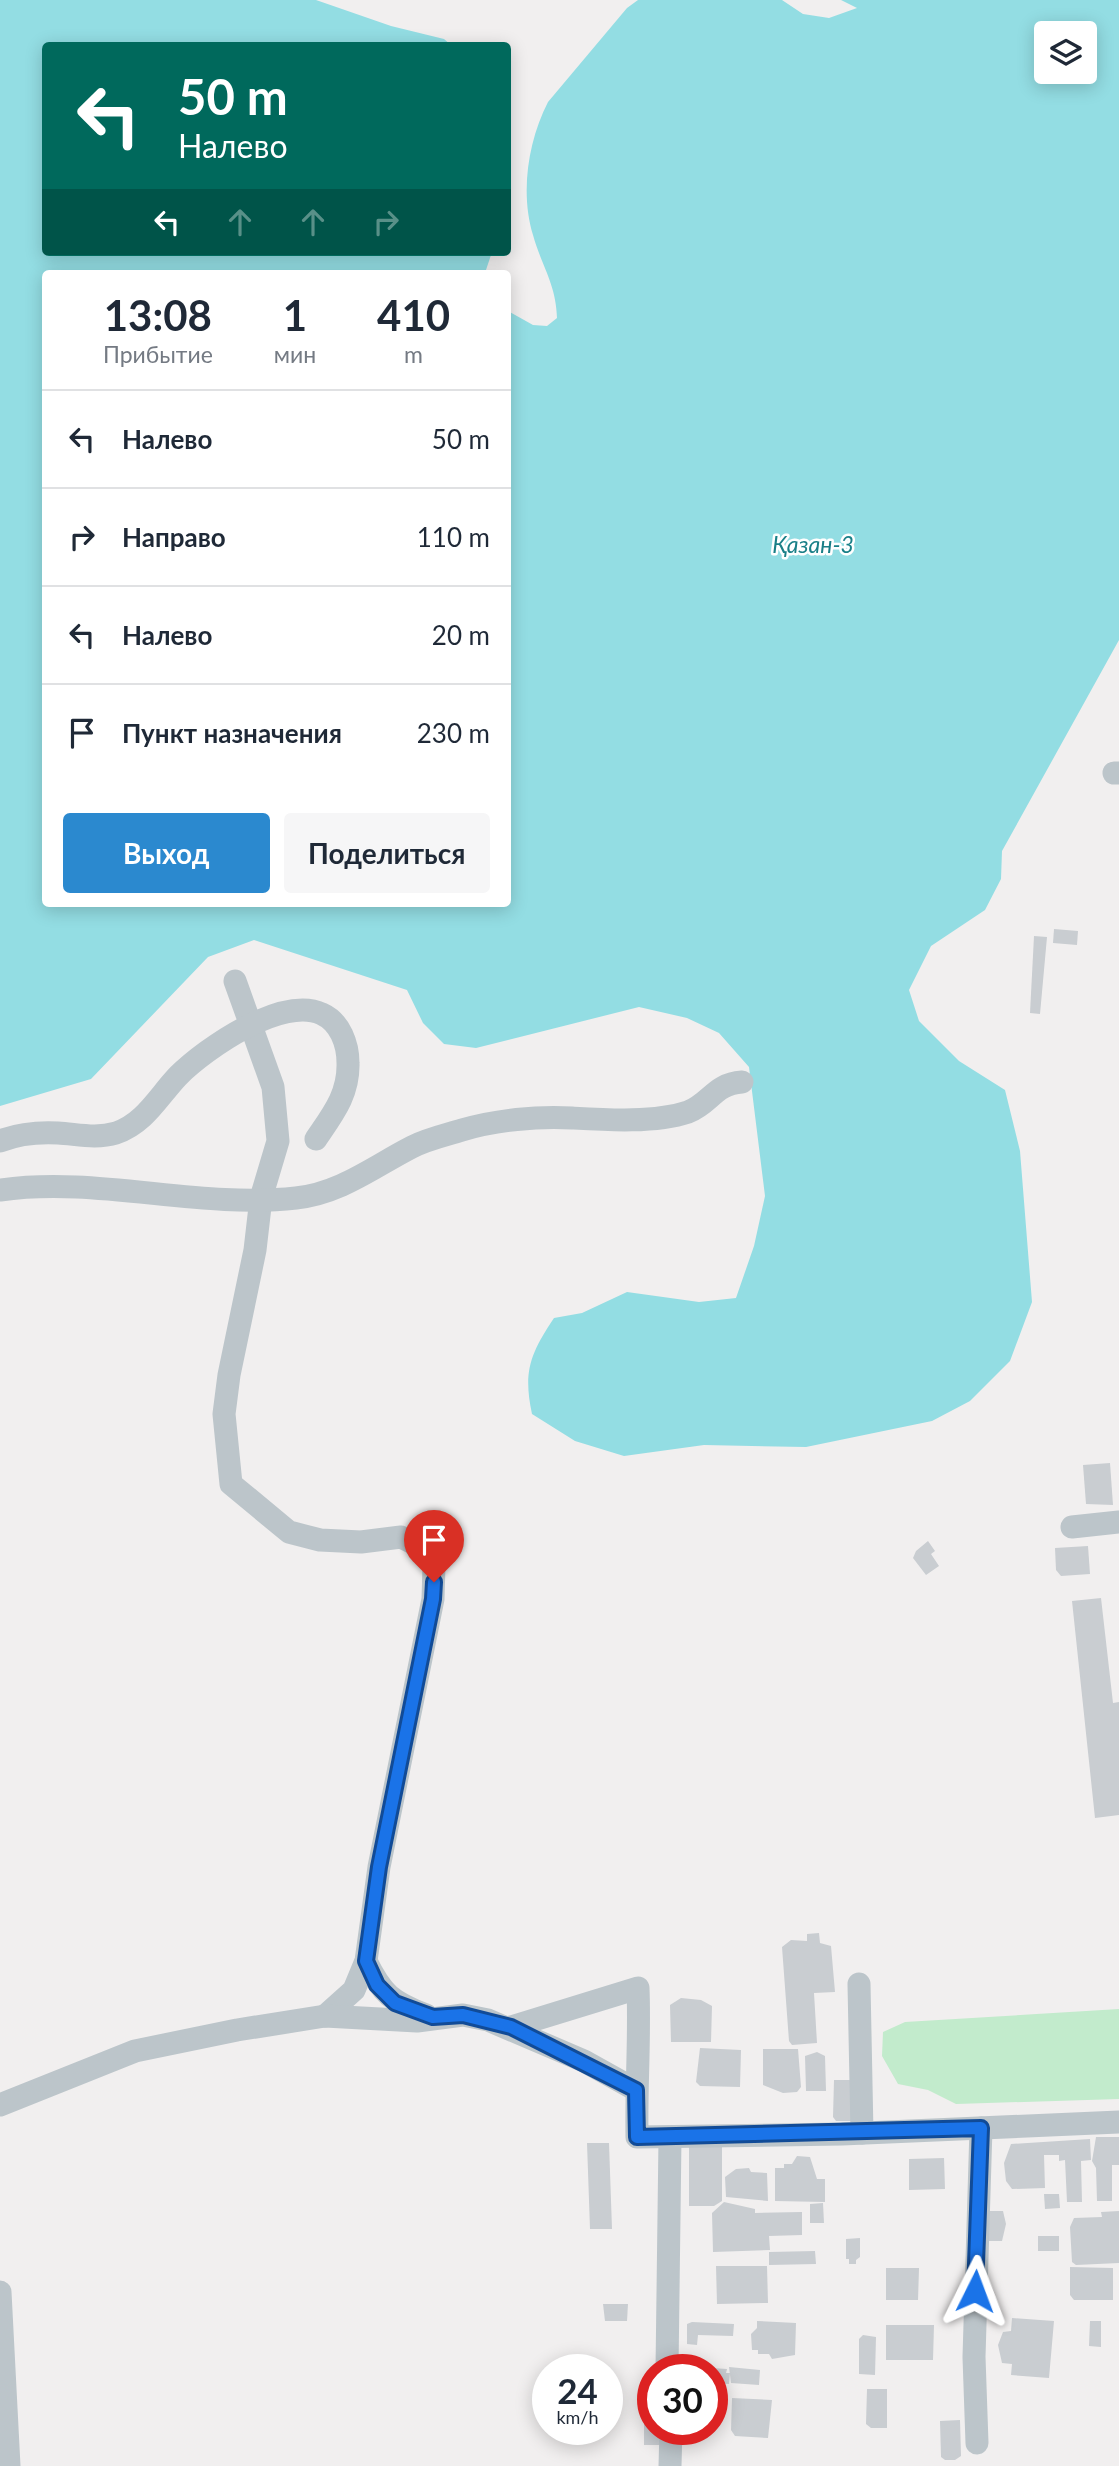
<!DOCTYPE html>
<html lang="ru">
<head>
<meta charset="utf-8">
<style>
	body { margin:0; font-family:Lato,sans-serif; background:#f6f6f7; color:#1f2937; height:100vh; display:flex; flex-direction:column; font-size:26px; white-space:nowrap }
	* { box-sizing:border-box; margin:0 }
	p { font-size:23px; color:#747a83 }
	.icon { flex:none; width:38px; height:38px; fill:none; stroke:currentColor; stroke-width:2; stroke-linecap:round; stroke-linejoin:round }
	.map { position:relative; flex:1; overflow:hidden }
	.drawer { position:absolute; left:42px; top:270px; width:469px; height:637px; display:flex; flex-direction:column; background:#fff; border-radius:7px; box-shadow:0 4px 18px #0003 }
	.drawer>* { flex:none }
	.top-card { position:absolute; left:42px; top:42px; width:469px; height:214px; border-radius:7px; box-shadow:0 4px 18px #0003; background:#00695c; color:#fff; overflow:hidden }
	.buttons { position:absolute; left:1034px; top:21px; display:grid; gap:14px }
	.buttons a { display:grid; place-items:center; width:63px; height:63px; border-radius:7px; background:#fff; box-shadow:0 4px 18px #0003; font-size:35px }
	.speed { position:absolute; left:532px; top:2354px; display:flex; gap:14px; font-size:35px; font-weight:700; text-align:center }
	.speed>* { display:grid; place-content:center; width:91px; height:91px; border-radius:50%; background:#fff; box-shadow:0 4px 18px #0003; line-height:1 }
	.speed small { font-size:18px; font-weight:400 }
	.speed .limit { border:10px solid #d22; background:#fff; color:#111 }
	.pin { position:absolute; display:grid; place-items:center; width:60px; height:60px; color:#fff; margin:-72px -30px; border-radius:50% 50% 50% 0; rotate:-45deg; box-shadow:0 0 7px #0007 }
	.pin .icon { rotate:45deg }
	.me { position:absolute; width:77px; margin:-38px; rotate:3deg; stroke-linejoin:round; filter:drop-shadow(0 0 5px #0008) }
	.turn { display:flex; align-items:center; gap:24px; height:147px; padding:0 21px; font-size:32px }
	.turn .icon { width:91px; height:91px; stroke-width:2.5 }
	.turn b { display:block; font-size:49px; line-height:60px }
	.lanes { display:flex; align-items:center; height:66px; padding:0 21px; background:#0003; justify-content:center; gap:35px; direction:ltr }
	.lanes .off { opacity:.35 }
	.eta { display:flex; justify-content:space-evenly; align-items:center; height:119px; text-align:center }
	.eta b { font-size:42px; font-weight:700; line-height:49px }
	.primary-button { display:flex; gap:14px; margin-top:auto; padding:14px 21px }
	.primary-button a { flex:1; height:80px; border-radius:7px; background:#2b89cf; color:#fff; font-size:28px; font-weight:700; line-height:80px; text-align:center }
	.primary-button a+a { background:#f6f6f7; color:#1f2937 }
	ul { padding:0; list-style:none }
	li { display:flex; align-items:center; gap:21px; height:98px; padding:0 21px; border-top:2px solid #e0e1e3 }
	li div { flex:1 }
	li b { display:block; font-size:26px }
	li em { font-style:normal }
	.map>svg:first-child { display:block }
	.green { fill:#c2ebcc }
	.water { fill:#93dde3; fill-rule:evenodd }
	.building { fill:#c9cdd1 }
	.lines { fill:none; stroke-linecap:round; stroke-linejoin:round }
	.street { stroke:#bcc5ca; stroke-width:23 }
	.route-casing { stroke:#114b97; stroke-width:18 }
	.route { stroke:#1a73e8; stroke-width:12 }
	.labels { text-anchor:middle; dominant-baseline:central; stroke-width:5; stroke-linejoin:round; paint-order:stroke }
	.water-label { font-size:23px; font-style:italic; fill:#197f87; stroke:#fff }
</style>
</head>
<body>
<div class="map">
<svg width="1119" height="2466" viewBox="0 0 1119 2466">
	<rect width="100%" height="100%" fill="#f1efef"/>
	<polygon class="green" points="1119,2009 1119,2099 956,2104 928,2090 898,2084 882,2056 883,2032 905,2022"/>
	<path class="water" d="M 0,0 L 316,0 L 391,26 L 444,39 L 451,45 L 46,46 L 46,252 L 492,252 L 485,273 L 46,273 L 46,903 L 508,903 L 508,311 L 533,325 L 547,326 L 557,318 C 556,284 542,267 533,235 C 520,193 528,141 548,102 L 627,8 L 638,0 L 782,0 L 803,14 L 829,18 L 857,8 L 841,0 L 1119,0 L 1119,640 L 1002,851 L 1001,879 L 985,910 L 931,946 L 909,990 L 919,1021 L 959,1061 L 1005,1090 L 1020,1151 L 1032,1302 L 1010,1361 L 970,1401 L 932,1421 L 806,1447 L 704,1445 L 624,1456 L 575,1441 L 532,1414 C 523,1372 530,1354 554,1318 L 582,1313 L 627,1292 L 699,1302 L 736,1298 L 754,1246 L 765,1196 L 749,1067 L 719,1033 L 687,1018 L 639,1007 L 476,1048 L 444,1044 L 423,1023 L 407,990 L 254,940 L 208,957 L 91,1079 L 0,1106 ZM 1046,33 L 1085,33 L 1085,72 L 1046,72 Z"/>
	<g class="building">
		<polygon points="1054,929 1078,931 1077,945 1053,943"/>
		<polygon points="1034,936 1047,937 1040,1014 1030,1013"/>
		<polygon points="1110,1463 1113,1505 1086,1504 1083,1465"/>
		<polygon points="928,1541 935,1551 931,1554 939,1566 926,1575 913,1558 916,1551"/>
		<polygon points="1088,1546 1090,1574 1061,1576 1056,1570 1055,1548"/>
		<polygon points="1101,1598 1113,1703 1119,1702 1119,1815 1095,1818 1072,1601"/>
		<polygon points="819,1933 820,1943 831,1946 835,1992 814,1993 817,2043 792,2045 789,2041 782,1947 791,1940 807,1941 807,1934"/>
		<polygon points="681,1998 701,2000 712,2006 711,2042 671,2042 670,2005"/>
		<polygon points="700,2048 741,2050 740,2087 700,2086 696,2082"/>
		<polygon points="763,2049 798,2049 801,2087 797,2092 783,2093 763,2085"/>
		<polygon points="817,2052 825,2056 826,2091 806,2091 805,2056"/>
		<polygon points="834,2080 853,2080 851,2121 836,2121 833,2117"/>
		<polygon points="1096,2137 1119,2137 1119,2165 1112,2165 1112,2201 1097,2201 1096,2168 1092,2161"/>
		<polygon points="1090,2139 1091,2160 1081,2161 1082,2202 1067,2202 1065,2160 1059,2161 1059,2155 1044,2155 1045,2188 1012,2189 1006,2181 1004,2163 1011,2144"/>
		<polygon points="587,2143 609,2143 612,2229 590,2229"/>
		<polygon points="689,2145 722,2145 722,2201 714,2206 689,2206"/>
		<polygon points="797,2156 810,2157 817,2179 825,2179 825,2202 775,2201 775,2168 784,2168 784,2164 792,2164"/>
		<polygon points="944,2158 945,2189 909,2190 909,2159"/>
		<polygon points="749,2168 751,2172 767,2173 768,2201 726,2197 725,2177 736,2169"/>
		<polygon points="1044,2194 1059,2194 1060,2208 1045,2209"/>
		<polygon points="724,2202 755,2209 755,2213 802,2212 802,2235 769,2236 770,2250 713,2252 712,2213"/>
		<polygon points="823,2203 824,2223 810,2223 810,2204"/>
		<polygon points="988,2211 1003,2211 1006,2224 1002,2241 985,2241"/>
		<polygon points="1119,2211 1119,2263 1076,2265 1072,2262 1070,2227 1074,2218 1102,2217 1101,2212"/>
		<rect x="1038" y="2236" width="21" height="15"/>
		<polygon points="860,2238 860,2257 856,2260 856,2264 849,2264 849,2259 846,2259 846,2239"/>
		<polygon points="815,2251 816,2264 769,2265 769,2252"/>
		<polygon points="716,2266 767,2266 768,2303 717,2304"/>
		<polygon points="1070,2267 1113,2268 1113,2300 1074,2300 1070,2295"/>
		<polygon points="886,2268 919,2268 918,2300 886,2300"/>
		<polygon points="603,2304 628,2304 627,2321 605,2321"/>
		<polygon points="1012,2318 1054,2321 1049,2378 1011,2375 1012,2364 1002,2363 998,2345 1003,2332 1011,2331"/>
		<polygon points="757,2321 796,2323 795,2355 772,2359 769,2354 758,2354 758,2350 752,2350 751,2334 757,2328"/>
		<polygon points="1090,2321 1101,2321 1101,2347 1089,2346"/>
		<polygon points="692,2322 734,2324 733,2336 698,2335 697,2345 687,2344 687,2324"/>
		<polygon points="886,2325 934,2325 933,2360 886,2360"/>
		<polygon points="863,2335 876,2337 875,2375 859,2374 859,2339"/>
		<polygon points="729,2367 760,2370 759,2385 731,2383"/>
		<polygon points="712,2368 727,2369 726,2373 730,2373 729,2384 712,2383"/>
		<polygon points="867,2389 887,2389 887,2428 871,2428 866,2424"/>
		<polygon points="732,2398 772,2400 768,2438 735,2436 731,2430"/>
		<polygon points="644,2412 653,2412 653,2429 665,2429 665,2445 644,2445"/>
		<polygon points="960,2420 961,2456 955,2460 945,2460 941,2457 940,2421"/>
	</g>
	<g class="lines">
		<g class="street">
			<polyline points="1114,773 1119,773"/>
			<polyline points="235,981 273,1087 278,1141 261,1198 255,1250 229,1375 224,1414 231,1484 289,1532 320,1540 361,1542 401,1537 413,1543 434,1565 433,1599 379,1867 366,1961 354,1990 325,2016"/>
			<path d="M 0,1141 C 18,1134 39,1132 58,1133 C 77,1134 96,1139 116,1133 C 145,1123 158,1097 178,1076 C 206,1048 283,995 322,1014 C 340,1022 348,1044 348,1063 C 349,1094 333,1114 316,1139"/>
			<path d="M 0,1190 C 98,1176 198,1209 296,1198 C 341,1193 373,1167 412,1147 C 427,1139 446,1135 462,1130 C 496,1120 537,1116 572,1118 C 607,1120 655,1123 688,1112 C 711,1103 714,1084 742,1082"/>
			<polyline points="1072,1527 1119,1522"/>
			<path d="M 366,1961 C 382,1994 392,2002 426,2015"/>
			<polyline points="859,1984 862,2133"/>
			<path d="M 511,2027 L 638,1988 C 640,2038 636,2087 637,2137 L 842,2134 L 1119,2122"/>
			<polyline points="0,2105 135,2051 237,2030 325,2016 417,2021 463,2015 488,2020 584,2061 636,2090"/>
			<polyline points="0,2292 9,2466"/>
			<polyline points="667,2370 670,2138"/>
			<polyline points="977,2443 974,2357 981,2128"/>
			<polyline points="670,2466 671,2429"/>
		</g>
	</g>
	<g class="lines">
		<defs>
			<polyline id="route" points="434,1582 433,1599 379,1867 366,1961 377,1985 395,2003 433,2017 463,2015 511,2027 636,2090 637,2137 981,2128 975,2291"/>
		</defs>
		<use href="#route" class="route-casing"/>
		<use href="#route" class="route"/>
	</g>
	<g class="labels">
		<g class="water-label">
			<text x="813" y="544">Қазан-3</text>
		</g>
	</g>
</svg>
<div class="buttons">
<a><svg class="icon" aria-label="layers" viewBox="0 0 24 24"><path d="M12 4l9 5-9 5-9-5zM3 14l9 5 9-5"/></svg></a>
</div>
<div class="speed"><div>24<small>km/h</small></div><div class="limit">30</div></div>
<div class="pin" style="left:434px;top:1582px;background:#d93025"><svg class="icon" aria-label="arrive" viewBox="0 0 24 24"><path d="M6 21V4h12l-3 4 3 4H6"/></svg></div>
<svg class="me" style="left:975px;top:2291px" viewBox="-20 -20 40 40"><path d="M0-17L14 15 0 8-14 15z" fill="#1a73e8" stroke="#fff" stroke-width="4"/></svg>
<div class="top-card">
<div class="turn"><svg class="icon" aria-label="left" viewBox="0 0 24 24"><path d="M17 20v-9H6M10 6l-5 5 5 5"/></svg><div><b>50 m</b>Налево</div></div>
<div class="lanes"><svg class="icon" aria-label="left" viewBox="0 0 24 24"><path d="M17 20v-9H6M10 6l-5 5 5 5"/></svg><svg class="icon off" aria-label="ahead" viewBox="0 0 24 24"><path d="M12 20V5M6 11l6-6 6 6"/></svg><svg class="icon off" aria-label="ahead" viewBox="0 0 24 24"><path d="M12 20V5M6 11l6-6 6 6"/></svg><svg class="icon off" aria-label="right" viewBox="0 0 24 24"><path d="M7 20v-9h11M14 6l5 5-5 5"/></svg></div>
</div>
<section class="drawer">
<div class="eta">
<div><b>13:08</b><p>Прибытие</p></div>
<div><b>1</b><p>мин</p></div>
<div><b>410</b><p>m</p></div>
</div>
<ul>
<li><svg class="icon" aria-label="left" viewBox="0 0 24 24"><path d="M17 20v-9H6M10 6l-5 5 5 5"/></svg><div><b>Налево</b></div><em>50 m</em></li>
<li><svg class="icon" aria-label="right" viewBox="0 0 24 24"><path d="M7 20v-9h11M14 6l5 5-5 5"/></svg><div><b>Направо</b></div><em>110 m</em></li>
<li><svg class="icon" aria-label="left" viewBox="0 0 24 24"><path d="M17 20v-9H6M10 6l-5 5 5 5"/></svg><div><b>Налево</b></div><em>20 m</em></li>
<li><svg class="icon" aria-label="arrive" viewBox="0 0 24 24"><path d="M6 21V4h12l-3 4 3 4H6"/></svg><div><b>Пункт назначения</b></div><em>230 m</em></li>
</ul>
<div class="primary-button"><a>Выход</a><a>Поделиться</a></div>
</section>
</div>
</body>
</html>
